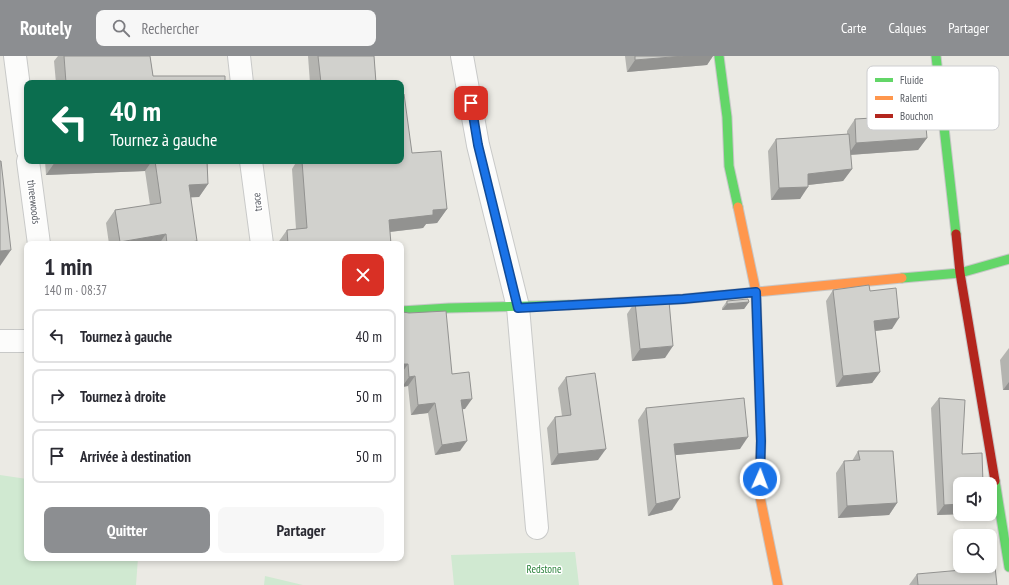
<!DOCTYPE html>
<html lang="fr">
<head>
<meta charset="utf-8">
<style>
	body { margin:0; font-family:"PT Sans Narrow",sans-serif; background:#f7f7f7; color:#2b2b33; height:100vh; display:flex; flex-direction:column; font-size:15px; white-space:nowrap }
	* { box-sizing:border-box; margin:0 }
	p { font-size:13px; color:#7c7c81 }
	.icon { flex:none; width:22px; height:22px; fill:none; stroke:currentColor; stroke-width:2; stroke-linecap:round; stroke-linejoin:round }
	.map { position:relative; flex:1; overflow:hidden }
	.drawer { position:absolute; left:24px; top:185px; width:380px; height:320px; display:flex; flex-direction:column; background:#fff; border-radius:8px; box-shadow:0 2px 6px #0003 }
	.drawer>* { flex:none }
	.guide { position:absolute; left:24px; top:24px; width:380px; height:84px; border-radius:8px; box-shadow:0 2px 6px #0003; background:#0b6e4f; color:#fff; overflow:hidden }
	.buttons { position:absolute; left:953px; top:421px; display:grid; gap:8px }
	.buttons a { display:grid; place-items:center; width:44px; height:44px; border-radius:8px; background:#fff; box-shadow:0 2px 6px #0003; font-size:20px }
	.pin { position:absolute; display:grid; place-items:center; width:34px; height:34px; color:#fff; margin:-17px; border-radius:8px; box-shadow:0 2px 6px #0006 }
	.me { position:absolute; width:44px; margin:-22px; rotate:2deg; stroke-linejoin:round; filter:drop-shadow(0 0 3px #0008) }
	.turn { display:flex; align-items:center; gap:14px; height:84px; padding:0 20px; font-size:18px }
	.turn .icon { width:52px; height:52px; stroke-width:2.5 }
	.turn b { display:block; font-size:28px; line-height:34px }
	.round { display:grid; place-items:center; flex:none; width:42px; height:42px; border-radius:8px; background:#f7f7f7 }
	.head { display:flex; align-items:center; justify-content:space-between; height:68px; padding:0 20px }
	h1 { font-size:24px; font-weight:600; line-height:30px }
	.button { display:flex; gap:8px; margin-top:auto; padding:8px 20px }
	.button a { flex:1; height:46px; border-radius:8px; background:#8c8e91; color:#fff; font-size:16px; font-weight:600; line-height:46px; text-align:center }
	.button a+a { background:#f7f7f7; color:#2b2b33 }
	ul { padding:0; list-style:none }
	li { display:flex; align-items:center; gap:12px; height:54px; margin:0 8px 6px; padding:0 12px; border:2px solid #e1e1e2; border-radius:8px }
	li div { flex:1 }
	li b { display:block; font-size:15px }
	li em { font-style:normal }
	header { display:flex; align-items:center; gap:24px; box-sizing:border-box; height:56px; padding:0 20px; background:#8c8e91; color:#fff }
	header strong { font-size:19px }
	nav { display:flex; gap:22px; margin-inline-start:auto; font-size:14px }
	.search { width:280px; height:36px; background:#f7f7f7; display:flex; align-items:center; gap:10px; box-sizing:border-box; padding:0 14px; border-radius:8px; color:#7c7c81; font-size:15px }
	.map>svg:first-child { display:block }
	.green { fill:#d0e9d1 }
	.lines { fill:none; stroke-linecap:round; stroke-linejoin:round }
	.street-casing { stroke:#c8c9c8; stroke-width:24 }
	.fast-casing { stroke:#c7c7c7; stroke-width:11 }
	.slow-casing { stroke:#c7c7c7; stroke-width:11 }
	.jam-casing { stroke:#c7c7c7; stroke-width:11 }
	.street { stroke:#fcfcfb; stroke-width:22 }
	.fast { stroke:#63d668; stroke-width:9 }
	.slow { stroke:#ff974d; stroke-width:9 }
	.jam { stroke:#b3261e; stroke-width:9 }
	.wall { fill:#b4b4b0 }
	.shaded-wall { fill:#929290 }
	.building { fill:#d1d1cd; stroke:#929290 }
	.route-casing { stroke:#114b97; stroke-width:10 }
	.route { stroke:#1a73e8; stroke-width:7 }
	.labels { text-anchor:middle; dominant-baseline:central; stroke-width:3; stroke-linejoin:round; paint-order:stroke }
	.street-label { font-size:11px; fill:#595d64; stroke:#fff }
	.park-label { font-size:11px; fill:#2b823b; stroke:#fff }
	.key { fill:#fff; stroke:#cdced0; stroke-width:1 }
	.key-label { font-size:11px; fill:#595d64 }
</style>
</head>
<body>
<header>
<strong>Routely</strong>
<div class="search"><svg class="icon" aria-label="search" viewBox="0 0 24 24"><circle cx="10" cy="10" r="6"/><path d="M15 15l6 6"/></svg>Rechercher</div>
<nav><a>Carte</a><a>Calques</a><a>Partager</a></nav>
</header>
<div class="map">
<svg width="1009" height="529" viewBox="0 0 1009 529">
	<rect width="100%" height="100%" fill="#ebeae4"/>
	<g class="green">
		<polygon points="0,419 27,423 27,502 138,502 136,529 0,529"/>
		<polygon points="575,496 579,529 454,529 451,499"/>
		<polygon points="265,520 303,529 264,529"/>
	</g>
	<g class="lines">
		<defs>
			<g id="street">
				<polyline points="15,0 27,93"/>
				<polyline points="239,0 242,27"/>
				<polyline points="462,0 478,89 518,251 537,472"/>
				<polyline points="28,105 39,188"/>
				<polyline points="251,105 262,188"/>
				<polyline points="0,285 27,285"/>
			</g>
			<g id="fast">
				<polyline points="719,0 727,61 729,110 738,151"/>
				<polyline points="936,0 956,178"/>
				<polyline points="902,222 960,217 1009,203"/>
				<polyline points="401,255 449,252 569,249"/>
				<polyline points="995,425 1009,511"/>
			</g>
			<g id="slow">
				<polyline points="738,151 756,236 761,385 759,436 778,529"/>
				<polyline points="569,249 683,243 902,222"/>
			</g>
			<polyline id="jam" points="956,178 960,217 995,425"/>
		</defs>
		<use href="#street" class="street-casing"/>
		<use href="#fast" class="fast-casing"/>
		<use href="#slow" class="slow-casing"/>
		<use href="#jam" class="jam-casing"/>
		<use href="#street" class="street"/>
		<use href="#fast" class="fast"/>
		<use href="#slow" class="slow"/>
		<use href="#jam" class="jam"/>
	</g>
	<g class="wall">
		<polygon points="58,0 150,0 153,20 225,27 56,27 54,5"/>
		<polygon points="308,0 374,0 376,27 310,27"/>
		<polygon points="625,0 713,0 707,9 627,16"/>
		<polygon points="855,63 927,82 918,94 850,99 852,113 843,125 808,129 800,143 771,144 768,95 776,83 847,78 847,75"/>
		<polygon points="412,97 447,153 437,167 426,168 423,172 390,176 391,188 277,188 287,174 296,173 292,113 297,105 401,105"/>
		<polygon points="45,105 207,105 208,128 199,141 191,141 195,188 109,188 106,167 115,154 150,149 145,115 46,119"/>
		<polygon points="833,234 870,235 892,273 875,275 880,316 872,327 836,331 826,245"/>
		<polygon points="727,245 749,246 744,253 722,254 722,252"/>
		<polygon points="635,246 665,302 632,305 627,258"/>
		<polygon points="403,256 452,318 465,353 462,353 460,395 435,399 428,357 411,359 408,330 402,331 401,321 401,259"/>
		<polygon points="1009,292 1009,334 1003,334 1000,304"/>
		<polygon points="566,321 598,404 551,409 547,372 555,361 562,360 558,332"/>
		<polygon points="939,342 962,398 960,458 963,458 937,459 931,352"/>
		<polygon points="646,352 740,393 676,399 672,454 648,460 638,364"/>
		<polygon points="858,395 897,447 889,459 838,462 836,417 844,405 852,405"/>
		<polygon points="917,518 997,529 909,529"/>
	</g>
	<g class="shaded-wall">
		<polygon points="684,0 713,0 707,9 627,16 635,4"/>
		<polygon points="927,82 918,94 848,99 856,87"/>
		<polygon points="83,105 152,105 145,115 46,119 55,106"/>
		<polygon points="852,113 843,125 799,130 808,118"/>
		<polygon points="208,128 199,141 180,142 189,129"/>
		<polygon points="808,131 800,143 771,144 779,132"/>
		<polygon points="447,153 437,167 426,168 423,172 380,177 389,164 433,154"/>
		<polygon points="166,178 159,188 118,188 120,186"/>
		<polygon points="197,185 195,188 179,188"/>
		<polygon points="11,194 0,210 0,195"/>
		<polygon points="749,246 744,253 722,254 727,248"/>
		<polygon points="899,262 892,273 866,276 874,265"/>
		<polygon points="673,290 665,302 632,305 640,293"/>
		<polygon points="401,308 408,308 401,318"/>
		<polygon points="880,316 872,327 836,331 843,320"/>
		<polygon points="415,320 408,330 402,331 409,321"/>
		<polygon points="1009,326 1009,334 1003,334"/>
		<polygon points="472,343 465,353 454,354 461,344"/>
		<polygon points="435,347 428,357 411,359 418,349"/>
		<polygon points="748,381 740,393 666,400 674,388"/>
		<polygon points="467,385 460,395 435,399 442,389"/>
		<polygon points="606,393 598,404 551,409 558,398"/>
		<polygon points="680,442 672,454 648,460 656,448"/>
		<polygon points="897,447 889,459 838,462 847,450"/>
		<polygon points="960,448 960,458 963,458 937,459 944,449"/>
	</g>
	<g class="building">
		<polygon points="64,0 150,0 153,20 225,20 225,27 66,27"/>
		<polygon points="318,0 374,0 376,27 321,27"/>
		<polygon points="635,0 684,0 635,4"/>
		<polygon points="401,38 404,38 412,97 441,95 447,153 433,154 433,159 389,164 391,188 288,188 287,174 307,172 302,105 401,105"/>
		<polygon points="925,59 927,82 856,87 855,63"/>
		<polygon points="849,78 852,113 808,118 808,131 779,132 776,83"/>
		<polygon points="0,105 1,105 11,194 0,195"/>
		<polygon points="55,105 83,105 55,106"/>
		<polygon points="155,105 207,105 208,128 189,129 197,185 179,188 167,188 166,178 120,186 115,154 161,147"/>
		<polygon points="869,229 870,235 896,232 899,262 874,265 880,316 843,320 833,234"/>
		<polygon points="748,243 749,246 727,248 727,245"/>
		<polygon points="669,245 673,290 640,293 635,246"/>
		<polygon points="446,255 452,318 469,316 472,343 461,344 467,385 442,389 435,347 418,349 415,320 409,321 408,308 401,308 401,261 403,261 403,256 409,257"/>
		<polygon points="595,317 606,393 558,398 555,361 571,359 566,321"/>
		<polygon points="744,342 748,381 674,388 680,442 656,448 646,352"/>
		<polygon points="939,342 965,344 962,398 982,397 983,428 960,428 960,448 944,449"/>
		<polygon points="858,395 893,395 897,447 847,450 844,405 860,404"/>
		<polygon points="995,511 997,529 918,529 917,518"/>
	</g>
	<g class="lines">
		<defs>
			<polyline id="route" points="471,47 478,89 518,252 683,243 756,236 761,385 760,423"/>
		</defs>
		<use href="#route" class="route-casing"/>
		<use href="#route" class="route"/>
	</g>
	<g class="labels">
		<g class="street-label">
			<text transform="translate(34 146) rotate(83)">threewoods</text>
			<text transform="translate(257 146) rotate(-97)">trace</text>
		</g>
		<g class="park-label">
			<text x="544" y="513">Redstone</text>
		</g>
	</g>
	<rect x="867" y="10" width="132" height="64" rx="6" class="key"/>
	<rect x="875" y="22" width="18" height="4" fill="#63d668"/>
	<rect x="875" y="40" width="18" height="4" fill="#ff974d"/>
	<rect x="875" y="58" width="18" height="4" fill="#b3261e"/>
	<g class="key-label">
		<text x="900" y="28">Fluide</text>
		<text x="900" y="46">Ralenti</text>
		<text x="900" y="64">Bouchon</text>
	</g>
</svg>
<div class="buttons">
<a><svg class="icon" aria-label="sound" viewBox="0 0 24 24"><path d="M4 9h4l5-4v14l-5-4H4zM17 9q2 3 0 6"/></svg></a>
<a><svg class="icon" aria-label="search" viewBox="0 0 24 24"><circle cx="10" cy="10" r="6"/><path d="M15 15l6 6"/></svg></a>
</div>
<div class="pin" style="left:471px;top:47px;background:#d93025"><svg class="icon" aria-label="arrive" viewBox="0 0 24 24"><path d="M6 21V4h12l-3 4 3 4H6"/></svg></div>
<svg class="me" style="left:760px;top:423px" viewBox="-20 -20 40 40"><circle r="17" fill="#1a73e8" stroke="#fff" stroke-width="3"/><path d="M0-11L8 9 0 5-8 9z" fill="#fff"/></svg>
<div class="guide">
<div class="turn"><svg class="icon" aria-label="left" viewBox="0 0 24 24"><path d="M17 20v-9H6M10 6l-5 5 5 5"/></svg><div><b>40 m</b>Tournez à gauche</div></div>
</div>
<section class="drawer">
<div class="head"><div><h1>1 min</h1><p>140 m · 08:37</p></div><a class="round" style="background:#d93025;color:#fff"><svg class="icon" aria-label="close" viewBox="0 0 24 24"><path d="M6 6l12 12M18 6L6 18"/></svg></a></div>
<ul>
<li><svg class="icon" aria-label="left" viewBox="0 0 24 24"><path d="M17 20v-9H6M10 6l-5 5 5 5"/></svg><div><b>Tournez à gauche</b></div><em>40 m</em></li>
<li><svg class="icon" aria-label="right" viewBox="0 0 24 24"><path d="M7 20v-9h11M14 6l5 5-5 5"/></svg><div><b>Tournez à droite</b></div><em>50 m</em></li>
<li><svg class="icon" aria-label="arrive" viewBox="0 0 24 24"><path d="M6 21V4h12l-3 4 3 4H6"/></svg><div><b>Arrivée à destination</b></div><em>50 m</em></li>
</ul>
<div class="button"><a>Quitter</a><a>Partager</a></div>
</section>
</div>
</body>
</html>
